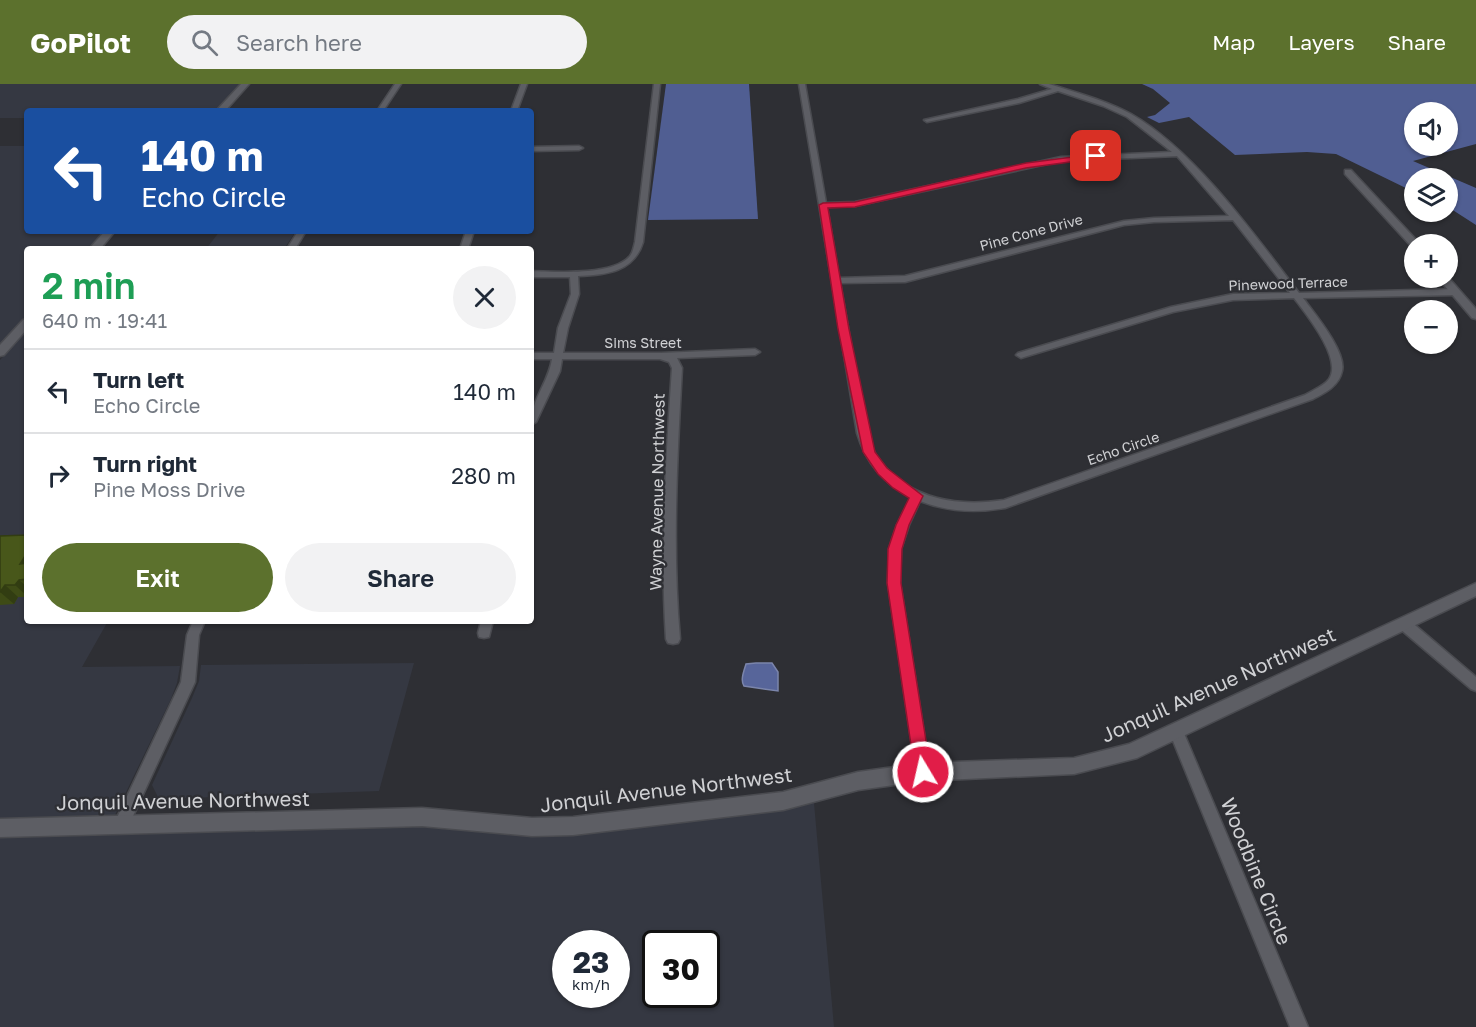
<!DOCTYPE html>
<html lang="en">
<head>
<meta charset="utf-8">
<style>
	body { margin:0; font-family:"Golos Text",sans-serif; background:#f2f2f3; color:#1f2937; height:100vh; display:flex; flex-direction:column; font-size:22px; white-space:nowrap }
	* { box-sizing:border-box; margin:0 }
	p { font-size:20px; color:#747a83 }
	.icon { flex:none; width:33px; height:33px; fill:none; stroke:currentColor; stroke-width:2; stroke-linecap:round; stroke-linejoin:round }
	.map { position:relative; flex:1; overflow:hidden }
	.details { position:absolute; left:24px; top:162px; width:510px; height:378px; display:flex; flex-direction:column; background:#fff; border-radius:6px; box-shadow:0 2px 4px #0004 }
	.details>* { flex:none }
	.top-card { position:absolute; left:24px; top:24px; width:510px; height:126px; border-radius:6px; box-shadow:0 2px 4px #0004; background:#1a4fa0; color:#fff; overflow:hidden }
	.buttons { position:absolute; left:1404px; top:18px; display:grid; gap:12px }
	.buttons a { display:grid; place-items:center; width:54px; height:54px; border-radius:50%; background:#fff; box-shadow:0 2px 4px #0004; font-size:30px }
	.speed { position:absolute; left:552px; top:846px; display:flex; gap:12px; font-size:30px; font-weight:700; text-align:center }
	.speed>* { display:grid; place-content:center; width:78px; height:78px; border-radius:50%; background:#fff; box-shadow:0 2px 4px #0004; line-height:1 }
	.speed small { font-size:15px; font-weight:400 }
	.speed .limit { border:3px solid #111; border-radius:9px; background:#fff; color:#111 }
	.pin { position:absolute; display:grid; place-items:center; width:51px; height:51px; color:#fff; margin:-26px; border-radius:12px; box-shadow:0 3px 9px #0006 }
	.me { position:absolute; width:66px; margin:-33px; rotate:351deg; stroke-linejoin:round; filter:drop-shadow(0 0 4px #0008) }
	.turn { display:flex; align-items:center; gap:21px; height:126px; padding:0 18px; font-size:27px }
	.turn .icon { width:78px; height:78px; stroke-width:2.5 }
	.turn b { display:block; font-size:42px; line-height:51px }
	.round { display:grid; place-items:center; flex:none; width:63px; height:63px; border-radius:32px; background:#f2f2f3 }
	.summary { display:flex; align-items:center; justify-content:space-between; height:102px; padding:0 18px }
	h1 { font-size:36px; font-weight:600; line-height:45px; color:#1e9e55 }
	.primary-button { display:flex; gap:12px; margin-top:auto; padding:12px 18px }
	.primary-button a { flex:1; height:69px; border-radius:36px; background:#5c712d; color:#fff; font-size:24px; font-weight:600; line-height:69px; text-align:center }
	.primary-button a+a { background:#f2f2f3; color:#1f2937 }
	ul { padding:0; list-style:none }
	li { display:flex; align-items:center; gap:18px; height:84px; padding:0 18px; border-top:2px solid #e0e1e3 }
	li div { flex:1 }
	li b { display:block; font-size:22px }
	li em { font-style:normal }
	header { display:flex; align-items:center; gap:36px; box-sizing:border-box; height:84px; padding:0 30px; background:#5c712d; color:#fff }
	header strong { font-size:28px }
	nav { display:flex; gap:33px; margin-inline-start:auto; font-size:21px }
	.search { width:420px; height:54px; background:#f2f2f3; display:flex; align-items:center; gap:15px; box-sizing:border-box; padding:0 21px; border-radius:33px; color:#747a83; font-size:22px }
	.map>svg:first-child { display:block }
	.built { fill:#353842; fill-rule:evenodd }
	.forest { fill:#505e92; fill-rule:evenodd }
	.water { fill:#57659a; stroke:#7b85ab; stroke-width:1.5 }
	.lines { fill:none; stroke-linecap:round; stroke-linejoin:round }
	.minor-casing { stroke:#4a4b50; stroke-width:3 }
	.tertiary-casing { stroke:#4a4b50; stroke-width:3 }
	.minor { fill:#5d5e64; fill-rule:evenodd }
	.tertiary { fill:#5d5e64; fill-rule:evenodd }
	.wall { fill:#3e4b16 }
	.shaded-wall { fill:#323d12 }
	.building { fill:#48571a; stroke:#323d12; stroke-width:1.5 }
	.route { fill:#e11d48; stroke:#92132f; stroke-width:1.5 }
	.labels { text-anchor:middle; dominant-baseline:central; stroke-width:4.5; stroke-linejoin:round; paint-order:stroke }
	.far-street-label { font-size:14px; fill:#d0d1d4; stroke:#2e2f34 }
	.street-label { font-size:16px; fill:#d0d1d4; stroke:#2e2f34 }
	.near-street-label { font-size:20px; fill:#d0d1d4; stroke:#2e2f34 }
</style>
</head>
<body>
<header>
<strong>GoPilot</strong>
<div class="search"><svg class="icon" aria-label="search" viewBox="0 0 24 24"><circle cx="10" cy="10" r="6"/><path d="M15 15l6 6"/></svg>Search here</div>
<nav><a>Map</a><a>Layers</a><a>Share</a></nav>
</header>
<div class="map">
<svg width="1476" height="943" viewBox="0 0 1476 943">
	<rect width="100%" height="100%" fill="#2e2f34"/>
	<g class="built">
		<polygon points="0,0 240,0 215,27 27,27 27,34 0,34"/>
		<polygon points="0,62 27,62 27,147 104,147 87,165 27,165 27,231 0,260"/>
		<polygon points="220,147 296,147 284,165 206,165"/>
		<polygon points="27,246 27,537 108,537 82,583 180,582 177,599 171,615 115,731 0,734 0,276"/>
		<polygon points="414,579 379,707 159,715 152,701 192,614 199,597 201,581"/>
		<path d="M 814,719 L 834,943 L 0,943 L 0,754 L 419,743 L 529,752 L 571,752 L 784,726 ZM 566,860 L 616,860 L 616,910 L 566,910 ZM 656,860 L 706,860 L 706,910 L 656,910 Z"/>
	</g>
	<g class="forest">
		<polygon points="666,0 749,0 758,135 648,136"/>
		<path d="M 1142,0 L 1476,0 L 1476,60 L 1413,77 L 1476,104 L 1476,141 L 1448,123 L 1448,94 L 1414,94 L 1414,108 L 1336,70 L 1307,68 L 1235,71 L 1189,33 L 1159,39 L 1147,33 L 1155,31 L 1170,19 L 1153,5 ZM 1414,28 L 1448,28 L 1448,62 L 1414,62 Z"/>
	</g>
	<path class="water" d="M 756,579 L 772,579 L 778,588 L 778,607 L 744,602 C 740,596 744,587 746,580 Z"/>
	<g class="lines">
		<defs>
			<g id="minor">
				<polygon points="395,0 401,0 383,27 377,27"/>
				<polygon points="521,0 527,0 517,27 511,27"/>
				<path d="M 654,0 L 660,0 L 643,158 C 634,188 606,191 578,192 L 579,210 L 568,244 L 563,269 L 661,269 L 755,265 L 760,268 L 755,271 L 677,274 L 682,284 C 677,374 672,465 680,555 L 678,559 L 673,560 L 668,559 L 666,555 C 660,465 666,374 672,284 L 669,278 L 660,275 L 562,275 L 560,287 L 536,338 L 531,341 C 531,315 548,300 552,275 L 531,275 L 531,269 L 554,269 L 558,244 L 571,210 L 570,193 L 531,193 L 531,187 C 555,188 613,192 630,172 C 633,168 634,162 635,158 Z"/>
				<path d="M 799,0 L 805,0 L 826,119 L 855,118 L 1061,73 L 1172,68 L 1127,33 L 1103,22 L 1058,7 L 1019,19 L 927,38 L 924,36 L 1018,15 L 1052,5 L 1040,0 L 1049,0 C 1077,9 1105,16 1131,30 C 1194,66 1255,151 1299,209 L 1456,205 L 1460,208 L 1456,211 L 1303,214 C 1314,229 1347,268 1342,287 C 1339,302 1325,309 1313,315 L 1005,424 C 975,429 948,428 920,417 L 909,441 L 901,465 L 900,499 L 930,688 L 928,693 L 923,695 L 918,693 L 916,688 L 888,499 L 889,465 L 897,441 L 911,413 C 883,399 866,379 857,349 ZM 1177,72 L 1229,132 L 1154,134 L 1124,137 L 905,192 L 839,194 L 827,123 L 855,122 L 1061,77 ZM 1233,136 L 1290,209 L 1233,210 L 1171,223 L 1018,269 L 1016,271 L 1021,274 L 1024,273 L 1173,228 L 1233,216 L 1294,214 C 1306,230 1343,275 1329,295 C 1324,302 1313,306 1305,311 L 1004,416 C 959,423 910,416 880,377 C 871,366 868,351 865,338 L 840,199 L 905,198 L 1124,141 L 1154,138 Z"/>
				<polygon points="531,63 579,62 583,64 579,66 531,67"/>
				<polygon points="298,147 306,147 295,165 287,165"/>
				<polygon points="466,147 474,147 468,165 460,165"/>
				<polygon points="1404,535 1409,536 1476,593 1476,607 1471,605 1399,544 1398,540 1399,536"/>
				<polygon points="193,537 205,537 199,551 195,598 127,745 122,747 117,745 114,740 181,598 187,551"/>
				<polygon points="481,537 493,537 489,553 484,554 479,553 478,549"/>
				<polygon points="1176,641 1181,642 1183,647 1308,943 1290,943 1169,647 1171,642"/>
			</g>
			<g id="tertiary">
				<polygon points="241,0 249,0 225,27 216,27"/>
				<polygon points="1345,86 1351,86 1420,160 1411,162 1345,90"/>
				<polygon points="105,147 115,147 100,165 89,165"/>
				<polygon points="1448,193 1476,225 1476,235 1472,234 1438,194"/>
				<polygon points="27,235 27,245 4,271 0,272 0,261 23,236"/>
				<polygon points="1476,499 1476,512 1137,674 1074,690 923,697 858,706 783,726 573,751 532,752 422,742 0,753 0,735 422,724 532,734 573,733 783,708 858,688 923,679 1074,674 1129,660"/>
			</g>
		</defs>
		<use href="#minor" class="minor-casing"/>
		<use href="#tertiary" class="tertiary-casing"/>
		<use href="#minor" class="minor"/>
		<use href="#tertiary" class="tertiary"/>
	</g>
	<polygon class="wall" points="27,451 27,513 18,513 14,520 0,521 0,452"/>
	<g class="shaded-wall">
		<polygon points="27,469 27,486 20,480"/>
		<polygon points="19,496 27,503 27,512 15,501"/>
		<polygon points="5,501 18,513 14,520 0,508"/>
	</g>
	<polygon class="building" points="27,451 27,469 20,480 27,479 27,495 19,496 15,501 5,501 0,508 0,452"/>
	<polygon class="route" points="1096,70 1099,71 1099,74 1026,84 855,123 828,124 849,245 875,368 887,384 923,412 909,441 902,465 901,499 931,688 929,694 923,696 917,694 915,688 887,499 888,465 896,441 909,414 893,404 878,390 863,368 838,245 819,121 823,119 855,118 1026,79"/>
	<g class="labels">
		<g class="far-street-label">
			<text transform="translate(1031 148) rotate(-15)">Pine Cone Drive</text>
			<text transform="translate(1288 199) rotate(-2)">Pinewood Terrace</text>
			<text x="643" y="258">Sims Street</text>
			<text transform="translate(1123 364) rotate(-19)">Echo Circle</text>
		</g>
		<g class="street-label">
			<text transform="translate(657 408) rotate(-89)">Wayne Avenue Northwest</text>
		</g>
		<g class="near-street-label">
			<text transform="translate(1218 600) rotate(-24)">Jonquil Avenue Northwest</text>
			<text transform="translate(666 705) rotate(-7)">Jonquil Avenue Northwest</text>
			<text transform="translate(183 716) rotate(-1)">Jonquil Avenue Northwest</text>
			<text transform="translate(1257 787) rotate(68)">Woodbine Circle</text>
		</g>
	</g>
</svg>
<div class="buttons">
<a><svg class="icon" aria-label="sound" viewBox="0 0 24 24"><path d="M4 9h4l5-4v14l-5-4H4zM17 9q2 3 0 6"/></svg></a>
<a><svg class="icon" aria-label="layers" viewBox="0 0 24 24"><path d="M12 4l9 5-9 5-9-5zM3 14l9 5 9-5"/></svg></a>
<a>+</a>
<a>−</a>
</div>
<div class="speed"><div>23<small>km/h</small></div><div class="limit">30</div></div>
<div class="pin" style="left:1096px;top:72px;background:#d93025"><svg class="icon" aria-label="arrive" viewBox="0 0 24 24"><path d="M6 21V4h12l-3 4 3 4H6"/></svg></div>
<svg class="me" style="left:923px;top:688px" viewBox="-20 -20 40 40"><circle r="17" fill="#e11d48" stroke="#fff" stroke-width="3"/><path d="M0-11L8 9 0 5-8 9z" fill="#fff"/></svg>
<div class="top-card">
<div class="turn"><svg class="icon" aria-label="left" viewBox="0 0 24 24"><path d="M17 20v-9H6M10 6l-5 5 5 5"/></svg><div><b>140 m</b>Echo Circle</div></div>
</div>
<section class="details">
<div class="summary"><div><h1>2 min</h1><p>640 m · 19:41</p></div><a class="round"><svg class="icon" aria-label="close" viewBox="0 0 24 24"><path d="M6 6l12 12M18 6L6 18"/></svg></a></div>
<ul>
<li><svg class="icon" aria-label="left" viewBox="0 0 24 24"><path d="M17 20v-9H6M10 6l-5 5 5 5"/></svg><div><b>Turn left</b><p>Echo Circle</p></div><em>140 m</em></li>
<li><svg class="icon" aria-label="right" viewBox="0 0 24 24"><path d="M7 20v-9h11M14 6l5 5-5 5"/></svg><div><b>Turn right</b><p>Pine Moss Drive</p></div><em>280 m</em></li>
</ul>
<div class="primary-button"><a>Exit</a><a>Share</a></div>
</section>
</div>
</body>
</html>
